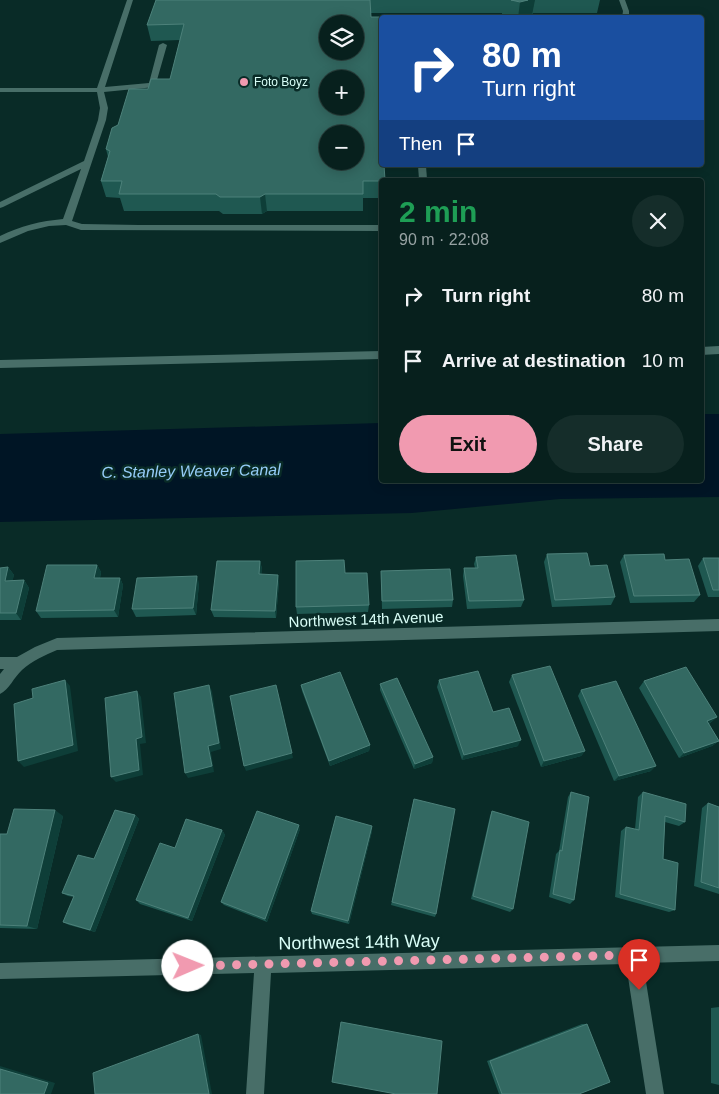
<!DOCTYPE html>
<html lang="en">
<head>
<meta charset="utf-8">
<style>
	body { margin:0; font-family:Helvetica,sans-serif; background:#152d2a; color:#f1f3f6; height:100vh; display:flex; flex-direction:column; font-size:19px; white-space:nowrap }
	* { box-sizing:border-box; margin:0 }
	p { font-size:16px; color:#98a3a4 }
	.icon { flex:none; width:28px; height:28px; fill:none; stroke:currentColor; stroke-width:2; stroke-linecap:round; stroke-linejoin:round }
	.map { position:relative; flex:1; overflow:hidden }
	.side { position:absolute; left:379px; top:178px; width:325px; height:305px; display:flex; flex-direction:column; background:#07201d; border-radius:5px; box-shadow:0 2px 12px #0003,0 0 0 1px #283e3b }
	.side>* { flex:none }
	.hud { position:absolute; left:379px; top:15px; width:325px; height:152px; border-radius:5px; box-shadow:0 2px 12px #0003,0 0 0 1px #283e3b; background:#1a4fa0; color:#fff; overflow:hidden }
	.controls { position:absolute; left:319px; top:15px; display:grid; gap:10px }
	.controls a { display:grid; place-items:center; width:45px; height:45px; border-radius:50%; background:#07201d; box-shadow:0 2px 12px #0003,0 0 0 1px #283e3b; font-size:25px }
	.pin { position:absolute; display:grid; place-items:center; width:42px; height:42px; color:#fff; margin:-51px -21px; border-radius:50% 50% 50% 0; rotate:-45deg; box-shadow:0 0 5px #0007 }
	.pin .icon { rotate:45deg }
	.me { position:absolute; width:55px; margin:-28px; rotate:89deg; stroke-linejoin:round; filter:drop-shadow(0 0 4px #0008) }
	.turn { display:flex; align-items:center; gap:18px; height:105px; padding:0 20px; font-size:22px }
	.turn .icon { width:65px; height:65px; stroke-width:2.5 }
	.turn b { display:block; font-size:35px; line-height:42px }
	.then { display:flex; align-items:center; height:48px; padding:0 20px; background:#0003; gap:10px; font-size:19px }
	.round { display:grid; place-items:center; flex:none; width:52px; height:52px; border-radius:26px; background:#152d2a }
	.summary { display:flex; align-items:center; justify-content:space-between; height:85px; padding:0 20px }
	h1 { font-size:30px; font-weight:600; line-height:38px; color:#1e9e55 }
	.action { display:flex; gap:10px; margin-top:auto; padding:10px 20px }
	.action a { flex:1; height:58px; border-radius:30px; background:#f19ab0; color:#111; font-size:20px; font-weight:600; line-height:58px; text-align:center }
	.action a+a { background:#152d2a; color:#f1f3f6 }
	ul { padding:0; list-style:none }
	li { display:flex; align-items:center; gap:15px; height:65px; padding:0 20px }
	li div { flex:1 }
	li b { display:block; font-size:19px }
	li em { font-style:normal }
	.map>svg:first-child { display:block }
	.water { fill:#001525 }
	.lines { fill:none; stroke-linecap:round; stroke-linejoin:round }
	.service { fill:#486e68; fill-rule:evenodd }
	.minor { fill:#486e68; fill-rule:evenodd }
	.wall { fill:#1f5851 }
	.shaded-wall { fill:#0e3e38 }
	.building { fill:#336962; stroke:#4d817a; fill-rule:evenodd }
	.route { stroke:#f19ab0; stroke-width:9; stroke-dasharray:0 16.2 }
	.poi-dot { fill:#f19ab0; stroke:#092b27; stroke-width:2 }
	.labels { text-anchor:middle; dominant-baseline:central; stroke-width:5; stroke-linejoin:round; paint-order:stroke }
	.far-poi-label { font-size:12px; fill:#d9fef7; stroke:#092b27; text-anchor:start }
	.street-label { font-size:15px; fill:#d9fef7; stroke:#092b27 }
	.water-label { font-size:16px; font-style:italic; fill:#95ccf7; stroke:#092b27 }
	.near-street-label { font-size:18px; fill:#d9fef7; stroke:#092b27 }
</style>
</head>
<body>
<div class="map">
<svg width="719" height="1094" viewBox="0 0 719 1094">
	<rect width="100%" height="100%" fill="#092b27"/>
	<polygon class="water" points="701,414 719,414 719,497 560,499 412,513 0,522 0,434 381,423 381,480 701,480"/>
	<g class="lines">
		<g class="service">
			<path d="M 127,0 L 133,0 L 105,87 L 149,83 L 159,45 L 163,43 L 167,45 L 155,87 L 104,92 L 108,108 L 106,120 L 72,221 L 82,224 L 139,225 L 381,225 L 381,231 L 81,230 L 66,225 L 49,226 L 28,231 L 0,243 L 0,236 C 20,226 41,221 63,219 L 81,169 L 3,207 L 0,208 L 0,202 L 84,161 L 98,120 L 100,108 L 97,92 L 0,92 L 0,88 L 97,88 Z"/>
			<polygon points="619,0 625,0 629,11 629,18 622,18 623,11"/>
			<polygon points="418,165 426,165 427,180 419,180"/>
			<polygon points="719,346 719,354 701,355 701,347"/>
			<polygon points="381,351 381,359 0,368 0,360"/>
		</g>
		<g class="minor">
			<path d="M 719,619 L 719,631 L 57,650 C 45,655 32,661 22,670 C 14,677 9,690 0,694 L 0,674 L 4,669 L 0,669 L 0,657 L 17,657 L 35,647 L 57,638 Z"/>
			<polygon points="719,945 719,961 643,963 664,1094 646,1094 626,964 271,973 264,1094 246,1094 254,973 0,979 0,963"/>
		</g>
	</g>
	<g class="wall">
		<polygon points="156,0 600,0 597,13 533,13 532,15 518,18 502,15 502,13 371,13 371,17 379,25 381,25 381,165 388,165 384,168 381,180 381,198 363,198 363,211 267,211 262,214 223,214 219,211 124,211 120,198 106,197 101,181 108,157 106,149 118,125 148,89 170,79 180,40 151,41 147,25"/>
		<polygon points="547,554 590,566 615,597 611,605 552,607 544,562"/>
		<polygon points="624,555 665,560 700,595 694,602 630,603 620,562"/>
		<polygon points="476,557 524,600 521,607 467,609 463,576 464,568 475,568 474,564"/>
		<polygon points="703,558 719,558 719,597 708,597 698,566"/>
		<polygon points="260,561 262,569 261,574 279,582 276,618 214,617 211,610"/>
		<polygon points="97,565 101,572 100,578 120,578 123,585 118,617 41,618 36,611"/>
		<polygon points="8,567 14,575 12,581 24,580 29,588 21,620 0,620 0,568"/>
		<polygon points="381,571 453,600 452,607 382,609"/>
		<polygon points="345,573 369,605 368,612 297,614 296,607"/>
		<polygon points="199,583 196,615 136,617 132,609"/>
		<polygon points="512,675 585,751 581,756 541,767 509,682"/>
		<polygon points="439,680 518,746 462,760 437,687"/>
		<polygon points="644,681 717,717 709,724 719,741 712,746 679,758 639,688"/>
		<polygon points="380,684 433,757 432,763 414,769 380,690"/>
		<polygon points="301,685 370,745 369,751 330,766 302,691"/>
		<polygon points="581,690 651,771 614,781 578,696"/>
		<polygon points="571,792 574,900 570,904 549,897 556,854 559,851 568,797"/>
		<polygon points="643,792 685,822 679,826 665,822 663,859 675,910 669,912 615,897 621,831 626,827 635,829 638,797"/>
		<polygon points="414,799 436,914 435,917 391,905"/>
		<polygon points="708,803 719,807 719,894 694,886 702,808"/>
		<polygon points="492,811 513,909 510,912 471,899 490,816"/>
		<polygon points="135,815 139,819 95,932 69,925 63,922 74,897 68,896 62,893 94,859"/>
		<polygon points="63,816 37,929 0,928 0,834 7,834"/>
		<polygon points="372,826 372,831 349,924 312,914 311,911"/>
		<polygon points="300,829 267,922 224,905 221,902"/>
		<polygon points="222,830 225,835 192,921 140,904 136,900 175,848"/>
		<polygon points="719,1007 719,1085 711,1083 711,1008"/>
		<polygon points="582,1024 587,1024 579,1094 499,1094 487,1061"/>
	</g>
	<g class="shaded-wall">
		<polygon points="528,0 535,0 532,15 518,18 520,2"/>
		<polygon points="265,194 267,211 262,214 260,197"/>
		<polygon points="260,561 262,569 261,582 259,574"/>
		<polygon points="97,565 101,572 98,586 94,578"/>
		<polygon points="8,567 14,575 11,588 5,581"/>
		<polygon points="278,575 279,582 276,618 275,611"/>
		<polygon points="197,576 199,583 196,615 193,608"/>
		<polygon points="120,578 123,585 118,617 114,610"/>
		<polygon points="24,580 29,588 21,620 16,613"/>
		<polygon points="65,680 70,686 78,751 24,767 18,761"/>
		<polygon points="209,685 212,691 221,749 211,752 214,772 188,778 185,773"/>
		<polygon points="137,691 141,697 146,743 140,744 143,775 116,782 111,777 136,739"/>
		<polygon points="717,717 710,723 701,727 707,721"/>
		<polygon points="521,740 518,746 462,760 464,755"/>
		<polygon points="719,741 712,746 679,758 684,753"/>
		<polygon points="370,745 369,751 330,766 329,761"/>
		<polygon points="585,751 581,756 541,767 544,761"/>
		<polygon points="292,753 293,758 246,771 244,766"/>
		<polygon points="433,757 432,763 414,769 415,764"/>
		<polygon points="656,766 651,771 614,781 619,776"/>
		<polygon points="55,810 63,816 37,929 27,926"/>
		<polygon points="135,815 139,819 95,932 90,930"/>
		<polygon points="299,825 300,829 267,922 265,919"/>
		<polygon points="372,826 372,831 349,924 348,921"/>
		<polygon points="222,830 225,835 192,921 188,918"/>
		<polygon points="198,1034 201,1035 212,1094 209,1094"/>
		<polygon points="0,1066 55,1083 51,1094 44,1094 0,1069"/>
	</g>
	<g class="building">
		<path d="M 156,0 L 370,0 L 371,17 L 379,17 L 379,25 L 381,25 L 381,33 L 380,33 L 380,47 L 381,47 L 381,165 L 384,165 L 385,180 L 381,180 L 381,181 L 363,181 L 363,194 L 265,194 L 260,197 L 220,197 L 216,194 L 119,194 L 122,181 L 101,181 L 110,151 L 106,149 L 112,128 L 118,125 L 129,89 L 148,89 L 151,79 L 170,79 L 184,24 L 147,25 ZM 328,24 L 355,24 L 355,51 L 328,51 ZM 328,79 L 355,79 L 355,106 L 328,106 ZM 328,134 L 355,134 L 355,161 L 328,161 Z"/>
		<polygon points="511,0 528,0 520,2"/>
		<polygon points="587,553 590,566 607,565 615,597 555,600 547,554"/>
		<polygon points="664,554 665,560 689,559 700,595 634,596 624,555"/>
		<polygon points="516,555 524,600 469,601 464,568 478,568 476,557"/>
		<polygon points="703,558 719,558 719,590 713,590"/>
		<polygon points="344,560 345,573 367,573 369,605 296,607 296,561"/>
		<polygon points="217,561 260,561 259,574 278,575 275,611 211,610"/>
		<polygon points="47,565 97,565 94,578 120,578 114,610 36,611"/>
		<polygon points="8,567 5,581 24,580 16,613 0,613 0,568"/>
		<polygon points="450,569 453,600 382,601 381,571"/>
		<polygon points="197,576 193,608 132,609 137,578"/>
		<polygon points="550,666 585,751 544,761 512,675"/>
		<polygon points="686,667 717,717 707,721 719,741 684,753 644,681"/>
		<polygon points="478,671 493,712 509,708 521,740 464,755 439,680"/>
		<polygon points="340,672 370,745 329,761 301,685"/>
		<polygon points="397,678 433,757 415,764 380,684"/>
		<polygon points="65,680 73,745 18,761 14,704 33,698 32,689"/>
		<polygon points="616,681 656,766 619,776 581,690"/>
		<polygon points="209,685 219,743 208,746 212,766 185,773 174,693"/>
		<polygon points="276,685 292,753 244,766 230,696"/>
		<polygon points="137,691 142,737 136,739 139,770 111,777 105,698"/>
		<polygon points="571,792 589,797 574,900 553,894 560,850 562,851"/>
		<polygon points="643,792 686,804 685,822 665,816 663,859 678,863 675,910 620,894 626,827 639,830"/>
		<polygon points="414,799 455,809 436,914 392,902"/>
		<polygon points="708,803 719,807 719,888 701,882"/>
		<polygon points="14,809 55,810 27,926 0,925 0,834 7,834"/>
		<polygon points="115,810 135,815 90,930 63,922 74,896 62,893 78,855 94,859"/>
		<polygon points="257,811 299,825 265,919 221,902"/>
		<polygon points="492,811 529,822 513,909 473,896"/>
		<polygon points="336,816 372,826 348,921 311,911"/>
		<polygon points="186,819 222,830 188,918 136,900 160,843 175,848"/>
		<polygon points="341,1022 442,1041 437,1094 396,1094 332,1082"/>
		<polygon points="587,1024 610,1082 579,1094 502,1094 490,1061"/>
		<polygon points="198,1034 209,1094 95,1094 93,1073"/>
		<polygon points="0,1069 48,1083 44,1094 0,1094"/>
	</g>
	<g class="lines">
		<polyline class="route" points="188,966 633,955 639,990"/>
	</g>
	<circle class="poi-dot" cx="244" cy="82" r="5"/>
	<g class="labels">
		<g class="far-poi-label">
			<text x="254" y="82">Foto Boyz</text>
		</g>
		<g class="street-label">
			<text transform="translate(366 619) rotate(-2)">Northwest 14th Avenue</text>
		</g>
		<g class="water-label">
			<text transform="translate(191 471) rotate(-1)">C. Stanley Weaver Canal</text>
		</g>
		<g class="near-street-label">
			<text transform="translate(359 942) rotate(-1)">Northwest 14th Way</text>
		</g>
	</g>
</svg>
<div class="controls">
<a><svg class="icon" aria-label="layers" viewBox="0 0 24 24"><path d="M12 4l9 5-9 5-9-5zM3 14l9 5 9-5"/></svg></a>
<a>+</a>
<a>−</a>
</div>
<div class="pin" style="left:639px;top:990px;background:#d93025"><svg class="icon" aria-label="arrive" viewBox="0 0 24 24"><path d="M6 21V4h12l-3 4 3 4H6"/></svg></div>
<svg class="me" style="left:188px;top:966px" viewBox="-20 -20 40 40"><circle r="19" fill="#fff"/><path d="M0-13L10 11 0 6-10 11z" fill="#f19ab0"/></svg>
<div class="hud">
<div class="turn"><svg class="icon" aria-label="right" viewBox="0 0 24 24"><path d="M7 20v-9h11M14 6l5 5-5 5"/></svg><div><b>80 m</b>Turn right</div></div>
<div class="then">Then<svg class="icon" aria-label="arrive" viewBox="0 0 24 24"><path d="M6 21V4h12l-3 4 3 4H6"/></svg></div>
</div>
<section class="side">
<div class="summary"><div><h1>2 min</h1><p>90 m · 22:08</p></div><a class="round"><svg class="icon" aria-label="close" viewBox="0 0 24 24"><path d="M6 6l12 12M18 6L6 18"/></svg></a></div>
<ul>
<li><svg class="icon" aria-label="right" viewBox="0 0 24 24"><path d="M7 20v-9h11M14 6l5 5-5 5"/></svg><div><b>Turn right</b></div><em>80 m</em></li>
<li><svg class="icon" aria-label="arrive" viewBox="0 0 24 24"><path d="M6 21V4h12l-3 4 3 4H6"/></svg><div><b>Arrive at destination</b></div><em>10 m</em></li>
</ul>
<div class="action"><a>Exit</a><a>Share</a></div>
</section>
</div>
</body>
</html>
